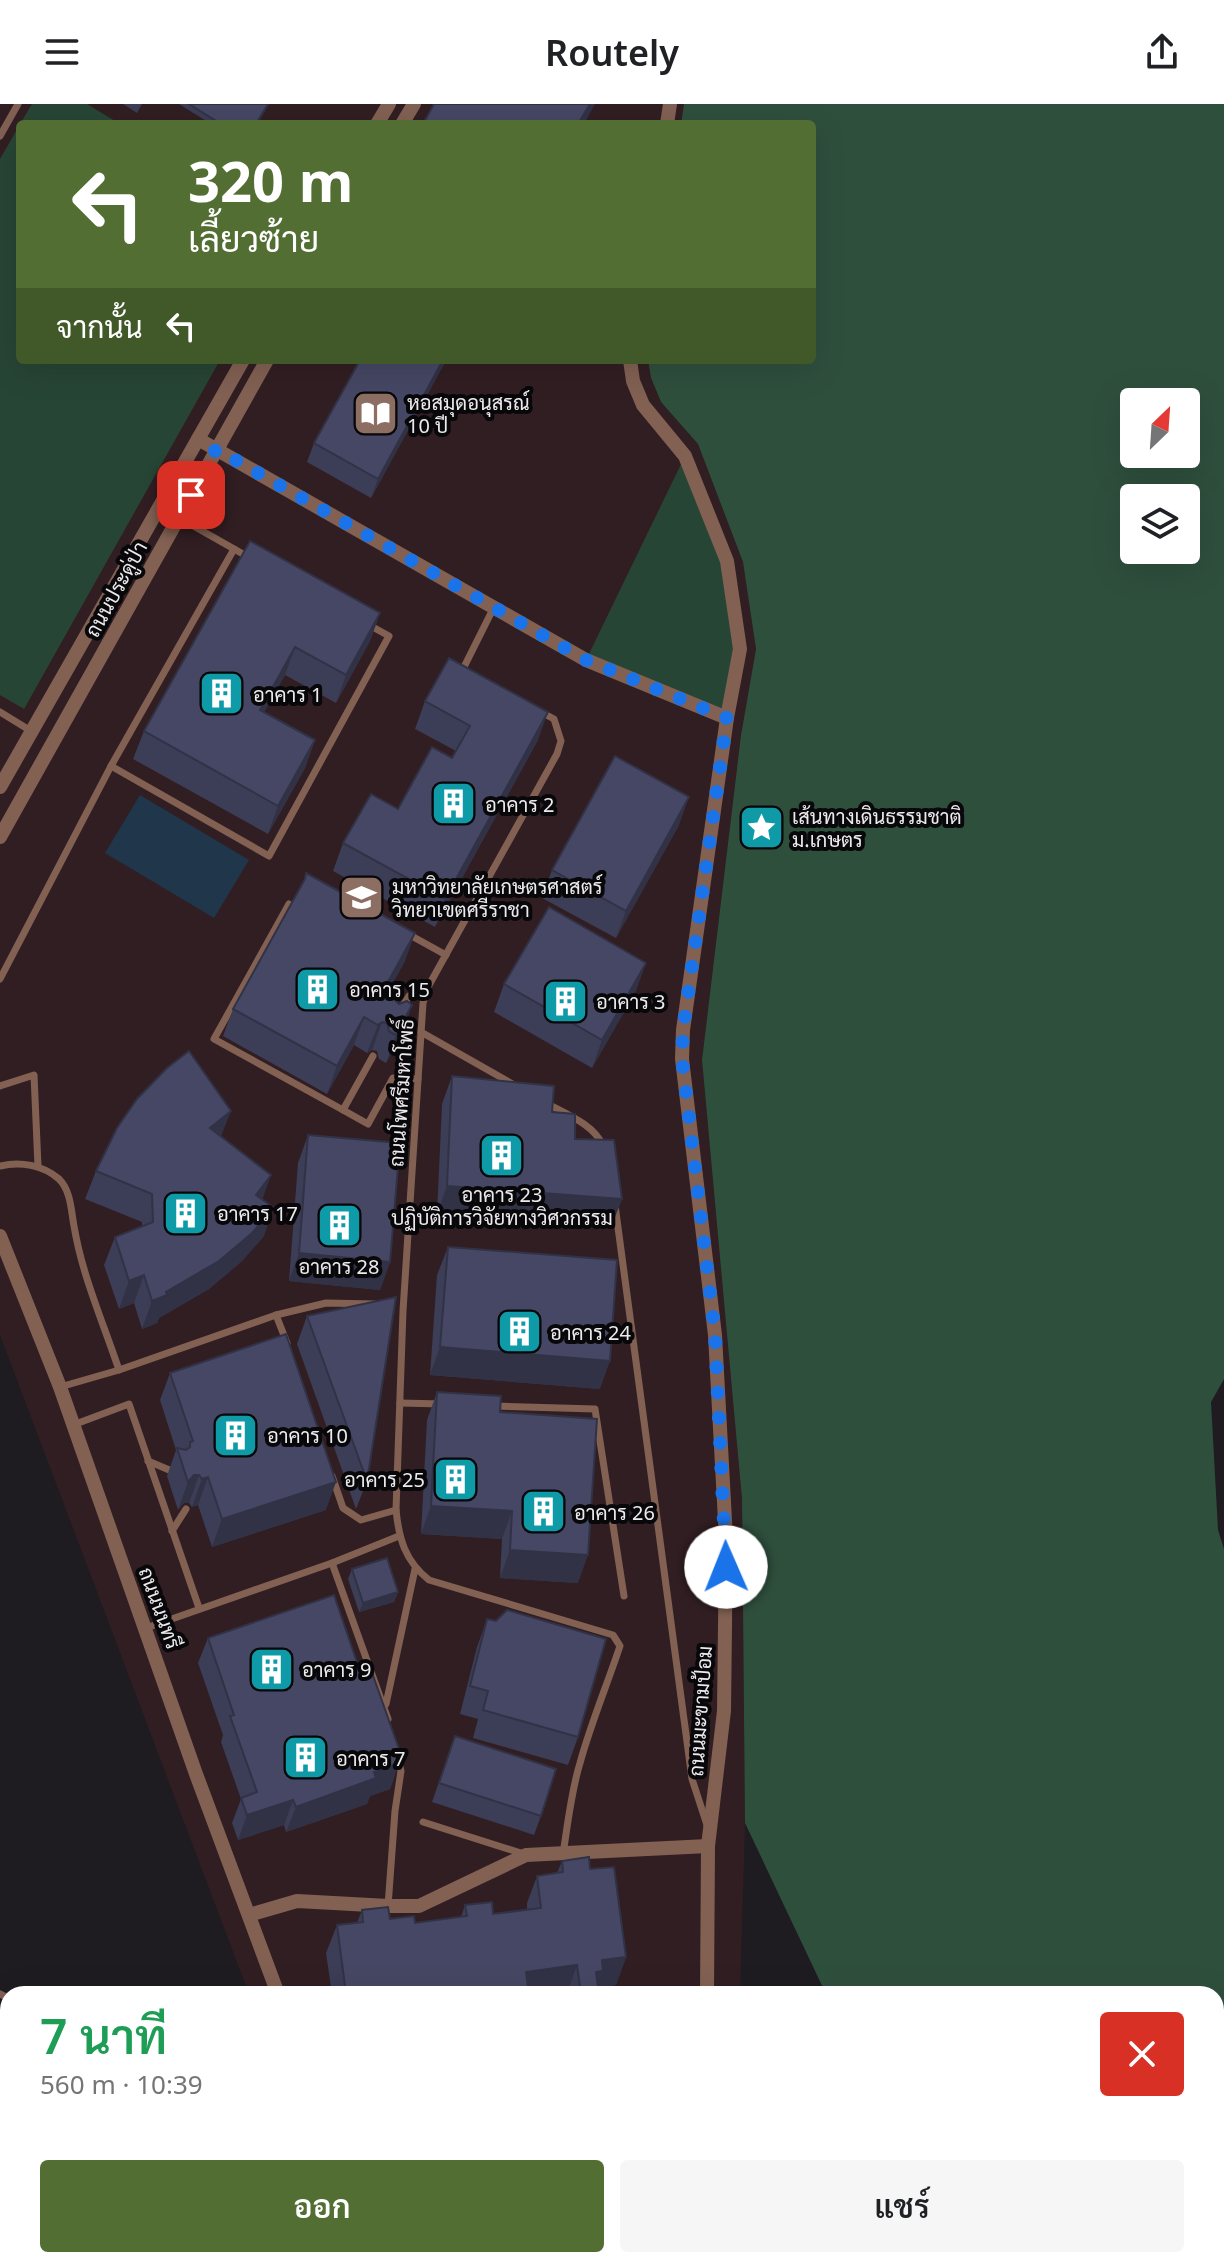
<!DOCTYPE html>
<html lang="th">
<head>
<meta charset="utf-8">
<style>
	body { margin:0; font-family:"Noto Sans",Sarabun,sans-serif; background:#f6f6f6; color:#202124; height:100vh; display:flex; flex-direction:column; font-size:30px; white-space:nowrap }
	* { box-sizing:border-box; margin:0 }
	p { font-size:26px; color:#757577 }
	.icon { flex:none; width:44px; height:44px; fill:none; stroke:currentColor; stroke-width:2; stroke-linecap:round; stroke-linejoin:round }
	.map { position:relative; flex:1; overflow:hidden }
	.panel { position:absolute; left:0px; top:1882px; width:1224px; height:282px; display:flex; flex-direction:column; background:#fff; border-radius:24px 24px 0 0; box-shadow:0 8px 32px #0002 }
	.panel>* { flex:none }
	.top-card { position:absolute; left:16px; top:16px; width:800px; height:244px; border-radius:8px; box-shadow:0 8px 32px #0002; background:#526e32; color:#fff; overflow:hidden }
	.needle { width:52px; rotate:25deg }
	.buttons { position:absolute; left:1120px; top:284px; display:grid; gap:16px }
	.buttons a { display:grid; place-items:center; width:80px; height:80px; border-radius:8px; background:#fff; box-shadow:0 8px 32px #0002; font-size:40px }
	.pin { position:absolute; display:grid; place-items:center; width:68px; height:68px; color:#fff; margin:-34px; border-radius:16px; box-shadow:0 4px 12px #0006 }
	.me { position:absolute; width:88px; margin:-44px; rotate:359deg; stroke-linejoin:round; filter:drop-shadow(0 0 6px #0008) }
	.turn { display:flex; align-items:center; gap:28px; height:168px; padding:0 40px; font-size:36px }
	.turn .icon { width:104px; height:104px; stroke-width:2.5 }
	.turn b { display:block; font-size:56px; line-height:68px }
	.then { display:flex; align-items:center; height:76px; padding:0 40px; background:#0003; gap:16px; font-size:30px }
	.round { display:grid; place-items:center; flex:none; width:84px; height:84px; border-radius:8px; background:#f6f6f6 }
	.head { display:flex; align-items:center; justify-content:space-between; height:136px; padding:0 40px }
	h1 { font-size:48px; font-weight:600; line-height:60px; color:#1e9e55 }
	.primary-button { display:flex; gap:16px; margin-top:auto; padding:16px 40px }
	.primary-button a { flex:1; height:92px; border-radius:8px; background:#526e32; color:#fff; font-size:32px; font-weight:600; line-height:92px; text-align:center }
	.primary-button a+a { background:#f6f6f6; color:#202124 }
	header { display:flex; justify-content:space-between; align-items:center; height:104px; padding:0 40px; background:#fff; font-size:36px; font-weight:600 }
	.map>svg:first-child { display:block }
	.education { fill:#311e22 }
	.green { fill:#274535 }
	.forest { fill:#2f4f3d; fill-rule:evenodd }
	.water { fill:#1f364b }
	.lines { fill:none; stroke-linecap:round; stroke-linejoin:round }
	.service { stroke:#826153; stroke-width:7 }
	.minor { stroke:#826153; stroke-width:14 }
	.wall { fill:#3c3d56 }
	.shaded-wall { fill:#313246 }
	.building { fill:#464764; stroke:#313246; stroke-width:2 }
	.route { stroke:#1a73e8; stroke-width:14; stroke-dasharray:0 25.2 }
	.labels { text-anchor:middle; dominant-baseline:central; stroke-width:8; stroke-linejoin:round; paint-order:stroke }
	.poi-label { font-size:20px; fill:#eceaed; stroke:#080709; text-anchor:start }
	.street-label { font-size:20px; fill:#eceaed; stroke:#080709 }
</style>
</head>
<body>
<header><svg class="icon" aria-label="menu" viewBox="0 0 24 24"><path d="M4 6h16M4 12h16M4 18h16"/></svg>Routely<svg class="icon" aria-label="share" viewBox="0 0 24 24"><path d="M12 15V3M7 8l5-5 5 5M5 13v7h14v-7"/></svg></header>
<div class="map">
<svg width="1224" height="2163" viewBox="0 0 1224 2163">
	<rect width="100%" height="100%" fill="#1e1c20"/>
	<g class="education">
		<polygon points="0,0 684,0 681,20 20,20 20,256 648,256 651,274 661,298 698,340 743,458 756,545 741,631 702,956 742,1395 745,1719 740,1890 249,1890 0,1231"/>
		<polygon points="351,2156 733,2156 733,2163 354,2163"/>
	</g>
	<g class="green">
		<polygon points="32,0 87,0 120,20 20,20"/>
		<polygon points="20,20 20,256 220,256 24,605 0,591 0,55"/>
		<polygon points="685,352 727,458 740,545 727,614 586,556"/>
	</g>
	<g class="forest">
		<path d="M 684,0 L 1224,0 L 1224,1275 L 1211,1298 L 1218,1426 L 1224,1445 L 1224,2029 L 1216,2043 L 1216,1890 L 826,1890 L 745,1719 L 742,1395 L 702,956 L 741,631 L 756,545 L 743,458 L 698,340 L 661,298 L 651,274 L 648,256 L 812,256 L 812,20 L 681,20 ZM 1134,298 L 1186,298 L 1186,350 L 1134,350 ZM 1134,394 L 1186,394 L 1186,446 L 1134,446 Z"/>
		<polygon points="759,2156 1004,2156 1002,2163 751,2163"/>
	</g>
	<polygon class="water" points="140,691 249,756 214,814 105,749"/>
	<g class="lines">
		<g class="service">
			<polyline points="0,32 18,0"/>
			<polyline points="160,403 250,454"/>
			<polyline points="464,568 462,567 494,503"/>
			<path d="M 539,607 L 554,615 L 561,637 L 557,650 L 428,883 L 423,899 L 403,1207 L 396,1406 C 399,1435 405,1457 429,1476 L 613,1531 L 620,1542 C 607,1581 591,1619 580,1659 C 571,1688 568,1719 563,1750"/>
			<polyline points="0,608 31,627"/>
			<polyline points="111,662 269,752 389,532 369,521"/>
			<polyline points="289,800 214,935 343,1006"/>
			<polyline points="408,830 446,851"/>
			<polyline points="0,875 111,662 234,445"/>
			<polyline points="400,906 409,892 428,883"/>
			<polyline points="421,928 516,982"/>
			<polyline points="373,952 343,1006 368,1020 393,974 418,975"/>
			<polyline points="0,982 34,971 38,1062"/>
			<path d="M 544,998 C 564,1009 594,1020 603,1042"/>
			<path d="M 0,1062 C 20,1057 43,1061 59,1075 C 71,1087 71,1106 74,1122 C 82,1171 103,1218 119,1266"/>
			<polyline points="615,1101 692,1675 707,1721"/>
			<polyline points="276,1211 287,1239"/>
			<polyline points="60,1283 119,1266 276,1211 326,1199 374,1200"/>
			<polyline points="400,1299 442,1300"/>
			<polyline points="494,1302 595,1305 624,1492"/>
			<polyline points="73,1321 129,1300 199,1504"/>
			<polyline points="148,1357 174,1368"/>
			<polyline points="332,1372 343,1404 361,1416 396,1406"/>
			<polyline points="172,1427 186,1405"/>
			<polyline points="332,1459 388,1615"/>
			<polyline points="146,1524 332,1459 399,1432"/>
			<polyline points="386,1600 415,1465"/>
			<polyline points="423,1718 524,1750"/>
			<polyline points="388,1802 395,1707 401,1667 395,1642"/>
			<polyline points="0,1890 8,1894"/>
			<polyline points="0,1950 8,1936"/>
			<polyline points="424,2156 426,2163"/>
		</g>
		<g class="minor">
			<polyline points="377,20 389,0"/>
			<polyline points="402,20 414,0"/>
			<polyline points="667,20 670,0"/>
			<polyline points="630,256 633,277 643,301 685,352 727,457 740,545 727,614 683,926 682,955 715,1231 726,1435 724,1607 708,1742 707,1890"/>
			<polyline points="198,335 586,556 727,614"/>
			<polyline points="0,683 243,256"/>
			<polyline points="0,733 267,256"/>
			<polyline points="0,1132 60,1283 196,1670 278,1890"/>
			<polyline points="249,1811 297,1797 388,1802 419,1802 526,1751 708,1742"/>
			<polyline points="0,1995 8,2000"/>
			<polyline points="0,2141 8,2145"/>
			<polyline points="28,2156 41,2163"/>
			<polyline points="267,2156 273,2163"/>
			<polyline points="376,2156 379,2163"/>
			<polyline points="175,2163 179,2156"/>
			<polyline points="705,2163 705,2156"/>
		</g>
	</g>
	<g class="wall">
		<polygon points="123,0 142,0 137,9"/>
		<polygon points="179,0 269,0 257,20 211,20"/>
		<polygon points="444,260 371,394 307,358 314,339"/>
		<polygon points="250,437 380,509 370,537 336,599 285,571 264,608 315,636 305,664 268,730 133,655 144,627"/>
		<polygon points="425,597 538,636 435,823 333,767 343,739 398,705 452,654 456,647 415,625"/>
		<polygon points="679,721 616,834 542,794 552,766"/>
		<polygon points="306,769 405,857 388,887 399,900 412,901 402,929 386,959 379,955 377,947 372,946 367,949 354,941 327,990 223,932 233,905 302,781"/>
		<polygon points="504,880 636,887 592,964 494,908"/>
		<polygon points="452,972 552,1008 575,1035 622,1095 611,1123 437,1110 442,1000"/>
		<polygon points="308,1031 390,1158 380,1186 289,1177 298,1059"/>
		<polygon points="221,1033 271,1071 262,1095 264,1132 242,1157 209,1185 159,1214 157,1219 142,1225 134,1199 119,1205 104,1161 115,1133 142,1122 142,1118 85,1095 96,1067"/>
		<polygon points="448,1143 600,1285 430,1271 437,1171"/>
		<polygon points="307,1212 367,1377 356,1405 297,1240"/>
		<polygon points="170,1269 326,1406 212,1443 198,1401 192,1403 189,1399 184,1399 178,1406 167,1372 176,1346 160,1296"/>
		<polygon points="437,1288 500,1308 578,1479 500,1474 502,1435 421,1430 427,1316"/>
		<polygon points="352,1465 398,1488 394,1498 359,1508 348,1475"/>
		<polygon points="487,1515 496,1517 578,1633 568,1661 473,1634 478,1615 460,1610 477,1543"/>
		<polygon points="208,1534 360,1567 399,1659 390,1685 370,1692 367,1700 286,1728 284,1721 238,1736 232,1719 241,1695 221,1638 223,1631 198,1559"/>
		<polygon points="455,1632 541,1712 534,1731 432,1698"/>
		<polygon points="562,1757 590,1765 626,1853 616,1881 598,1883 599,1890 567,1890 567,1889 557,1890 332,1890 326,1849 337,1821 357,1819 362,1806 390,1815 415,1819 461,1813 465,1801 493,1810 527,1805 527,1799 537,1772 557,1769"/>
		<polygon points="466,2156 558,2156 559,2163 466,2163"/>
		<polygon points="582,2156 686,2156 683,2163 583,2163"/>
	</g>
	<g class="shaded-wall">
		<polygon points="590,0 595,0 584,20 578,20"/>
		<polygon points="443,256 446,256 444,260 371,394 378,375"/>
		<polygon points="380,509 370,537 336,599 346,571"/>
		<polygon points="295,543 285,571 250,634 260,606"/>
		<polygon points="548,608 538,636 435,823 445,795"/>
		<polygon points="315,636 305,664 268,730 278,702"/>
		<polygon points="689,693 679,721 616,834 626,807"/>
		<polygon points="415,829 405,857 374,913 384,885"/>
		<polygon points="646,859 636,887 592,964 602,936"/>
		<polygon points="412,901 402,929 386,959 396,931"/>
		<polygon points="364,913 354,941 327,990 337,962"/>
		<polygon points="382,918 372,946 367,949 378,921"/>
		<polygon points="231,1007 220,1035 210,1024"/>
		<polygon points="271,1071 261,1099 256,1091"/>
		<polygon points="447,1082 622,1095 611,1123 437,1110"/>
		<polygon points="274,1104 264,1132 242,1157 209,1185 159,1214 157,1219 142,1225 152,1197 166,1188"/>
		<polygon points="299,1149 390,1158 380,1186 289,1177"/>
		<polygon points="144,1171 134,1199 119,1205 129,1177"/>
		<polygon points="440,1243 610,1257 600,1285 430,1271"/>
		<polygon points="194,1371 199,1371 189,1399 184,1399 178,1406 188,1378"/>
		<polygon points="208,1373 198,1401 192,1403 202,1375"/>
		<polygon points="336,1378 326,1406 212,1443 222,1415"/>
		<polygon points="431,1402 512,1407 502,1435 421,1430"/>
		<polygon points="510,1446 588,1451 578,1479 500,1474"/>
		<polygon points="398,1488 394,1498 359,1508 363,1499"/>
		<polygon points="399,1645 393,1662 399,1659 390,1685 370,1692 367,1700 286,1728 296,1703 374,1668 395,1646"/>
		<polygon points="293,1696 284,1721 238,1736 247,1711"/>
		<polygon points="626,1853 616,1881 597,1884 596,1868 602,1856"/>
		<polygon points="577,1861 567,1889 557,1890 517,1890 526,1868"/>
		<polygon points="665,2156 686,2156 683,2163 663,2163"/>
	</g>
	<g class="building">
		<polygon points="189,0 268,0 256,20 221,20"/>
		<polygon points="434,0 590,0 578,20 423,20"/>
		<polygon points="360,256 443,256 378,375 314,339"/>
		<polygon points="250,437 380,509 346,571 295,543 260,606 315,636 278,702 144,627"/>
		<polygon points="449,554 548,608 445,795 343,739 371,690 398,705 432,643 452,654 470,622 425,597"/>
		<polygon points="615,652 689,693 626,807 552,766"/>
		<polygon points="306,769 415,829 384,885 395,891 395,896 399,900 407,897 412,901 396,931 389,927 387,919 382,918 378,921 364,913 337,962 233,905 305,775"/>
		<polygon points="549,803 646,859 602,936 504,880"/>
		<polygon points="189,947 231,1007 210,1024 271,1071 256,1091 274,1104 252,1129 219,1157 166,1188 167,1191 152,1197 144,1171 129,1177 115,1133 153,1118 152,1090 96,1067 117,1024 137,995 167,964"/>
		<polygon points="452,972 554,982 552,1008 575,1010 575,1035 614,1036 622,1095 447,1082"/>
		<polygon points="308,1031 400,1039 390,1158 299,1149"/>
		<polygon points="448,1143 617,1156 610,1257 440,1243"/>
		<polygon points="396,1193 367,1377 307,1212"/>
		<polygon points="286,1230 336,1378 222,1415 208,1373 202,1375 199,1371 194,1371 188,1378 177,1344 186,1346 190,1343 190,1338 193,1337 170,1269"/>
		<polygon points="437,1288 501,1292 500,1308 597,1315 588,1451 510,1446 512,1407 431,1402"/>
		<polygon points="387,1454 398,1488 363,1499 352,1465"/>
		<polygon points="334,1491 360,1567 370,1563 399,1645 395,1646 399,1659 374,1668 376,1674 296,1703 293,1696 247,1711 241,1694 257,1688 230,1612 234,1611 208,1534"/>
		<polygon points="507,1506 606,1535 578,1633 483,1606 488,1587 470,1582 487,1515 496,1517"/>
		<polygon points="455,1632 556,1665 541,1712 439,1679"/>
		<polygon points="589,1753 590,1765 614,1763 626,1853 602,1856 603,1867 596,1868 599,1890 581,1890 577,1861 526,1868 529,1890 346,1890 337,1821 363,1818 362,1806 388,1803 390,1815 414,1812 415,1819 467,1812 465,1801 492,1798 493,1810 541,1804 537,1772 563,1768 562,1757"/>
		<polygon points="479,2156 558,2156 559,2163 480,2163"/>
		<polygon points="596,2156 668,2156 669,2163 597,2163"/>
	</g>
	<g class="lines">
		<polyline class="route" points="191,391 216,345 586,556 727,614 683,926 682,955 715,1231 726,1463"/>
	</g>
	<defs>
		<symbol id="library-square" viewBox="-11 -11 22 22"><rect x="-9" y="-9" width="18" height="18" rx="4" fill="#8d6e63" stroke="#080709"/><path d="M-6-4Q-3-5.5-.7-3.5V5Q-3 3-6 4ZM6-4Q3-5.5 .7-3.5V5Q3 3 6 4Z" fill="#fff"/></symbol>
		<symbol id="building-square" viewBox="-11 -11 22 22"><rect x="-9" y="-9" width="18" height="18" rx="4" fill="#0f9aa8" stroke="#080709"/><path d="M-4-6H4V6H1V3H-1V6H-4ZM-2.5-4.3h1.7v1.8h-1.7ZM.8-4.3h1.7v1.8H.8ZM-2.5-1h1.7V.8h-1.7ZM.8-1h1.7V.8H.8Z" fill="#fff"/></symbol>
		<symbol id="sight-square" viewBox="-11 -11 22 22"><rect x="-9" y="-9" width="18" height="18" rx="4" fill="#0f9aa8" stroke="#080709"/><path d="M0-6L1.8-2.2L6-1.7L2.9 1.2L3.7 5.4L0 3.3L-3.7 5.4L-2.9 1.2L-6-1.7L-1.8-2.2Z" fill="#fff"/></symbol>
		<symbol id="university-square" viewBox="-11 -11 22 22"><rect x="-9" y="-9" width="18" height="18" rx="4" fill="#8d6e63" stroke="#080709"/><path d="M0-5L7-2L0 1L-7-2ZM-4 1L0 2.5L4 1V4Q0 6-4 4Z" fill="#fff"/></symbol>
	</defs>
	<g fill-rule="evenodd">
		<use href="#library-square" x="350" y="284" width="51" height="51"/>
		<use href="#building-square" x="196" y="564" width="51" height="51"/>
		<use href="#building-square" x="428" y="674" width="51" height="51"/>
		<use href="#sight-square" x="736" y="698" width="51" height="51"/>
		<use href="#university-square" x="336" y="768" width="51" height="51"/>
		<use href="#building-square" x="292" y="860" width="51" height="51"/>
		<use href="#building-square" x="540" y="872" width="51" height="51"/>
		<use href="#building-square" x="476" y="1026" width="51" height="51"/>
		<use href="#building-square" x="160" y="1084" width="51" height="51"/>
		<use href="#building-square" x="314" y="1096" width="51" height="51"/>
		<use href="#building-square" x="494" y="1202" width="51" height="51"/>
		<use href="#building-square" x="210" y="1306" width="51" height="51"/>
		<use href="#building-square" x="430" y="1350" width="51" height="51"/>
		<use href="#building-square" x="518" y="1382" width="51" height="51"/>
		<use href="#building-square" x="246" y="1540" width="51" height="51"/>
		<use href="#building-square" x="280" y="1628" width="51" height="51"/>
	</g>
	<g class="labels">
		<g class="poi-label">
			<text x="407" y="298">หอสมุดอนุสรณ์<tspan x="407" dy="23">10 ปี</tspan></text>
			<text x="253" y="590">อาคาร 1</text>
			<text x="485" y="700">อาคาร 2</text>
			<text x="792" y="712">เส้นทางเดินธรรมชาติ<tspan x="792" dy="23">ม.เกษตร</tspan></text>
			<text x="392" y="782">มหาวิทยาลัยเกษตรศาสตร์<tspan x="392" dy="23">วิทยาเขตศรีราชา</tspan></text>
			<text x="349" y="885">อาคาร 15</text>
			<text x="596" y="897">อาคาร 3</text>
			<text x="502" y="1090" text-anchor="middle">อาคาร 23<tspan x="502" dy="23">ปฏิบัติการวิจัยทางวิศวกรรม</tspan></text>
			<text x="217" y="1109">อาคาร 17</text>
			<text x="339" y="1162" text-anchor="middle">อาคาร 28</text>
			<text x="550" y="1228">อาคาร 24</text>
			<text x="267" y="1331">อาคาร 10</text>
			<text x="425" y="1375" text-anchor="end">อาคาร 25</text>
			<text x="574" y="1408">อาคาร 26</text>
			<text x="302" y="1565">อาคาร 9</text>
			<text x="336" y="1654">อาคาร 7</text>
		</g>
		<g class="street-label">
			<text transform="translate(116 485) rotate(-61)">ถนนประดู่ป่า</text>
			<text transform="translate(401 989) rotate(-86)">ถนนโพศรีมหาโพธิ์</text>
			<text transform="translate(160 1504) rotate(70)">ถนนนนทรี</text>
			<text transform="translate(700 1607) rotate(-86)">ถนนมะขามป้อม</text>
		</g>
	</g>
</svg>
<div class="buttons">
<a><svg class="needle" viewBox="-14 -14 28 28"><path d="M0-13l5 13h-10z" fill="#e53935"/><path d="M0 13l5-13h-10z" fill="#757577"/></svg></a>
<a><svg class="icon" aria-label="layers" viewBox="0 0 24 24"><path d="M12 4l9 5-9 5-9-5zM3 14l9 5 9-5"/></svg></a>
</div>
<div class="pin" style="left:191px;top:391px;background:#d93025"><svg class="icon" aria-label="arrive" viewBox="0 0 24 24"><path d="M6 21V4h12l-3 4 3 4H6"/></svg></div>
<svg class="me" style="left:726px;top:1463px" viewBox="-20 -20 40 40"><circle r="19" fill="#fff"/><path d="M0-13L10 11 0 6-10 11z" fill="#1a73e8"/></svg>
<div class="top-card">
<div class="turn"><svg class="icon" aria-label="left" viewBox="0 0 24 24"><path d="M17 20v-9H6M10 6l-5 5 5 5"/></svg><div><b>320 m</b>เลี้ยวซ้าย</div></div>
<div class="then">จากนั้น<svg class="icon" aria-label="left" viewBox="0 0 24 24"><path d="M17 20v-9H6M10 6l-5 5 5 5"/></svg></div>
</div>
<section class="panel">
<div class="head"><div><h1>7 นาที</h1><p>560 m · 10:39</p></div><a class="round" style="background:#d93025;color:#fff"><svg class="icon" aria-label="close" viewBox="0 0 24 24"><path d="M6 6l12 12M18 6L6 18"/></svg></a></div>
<div class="primary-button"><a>ออก</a><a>แชร์</a></div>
</section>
</div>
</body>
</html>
